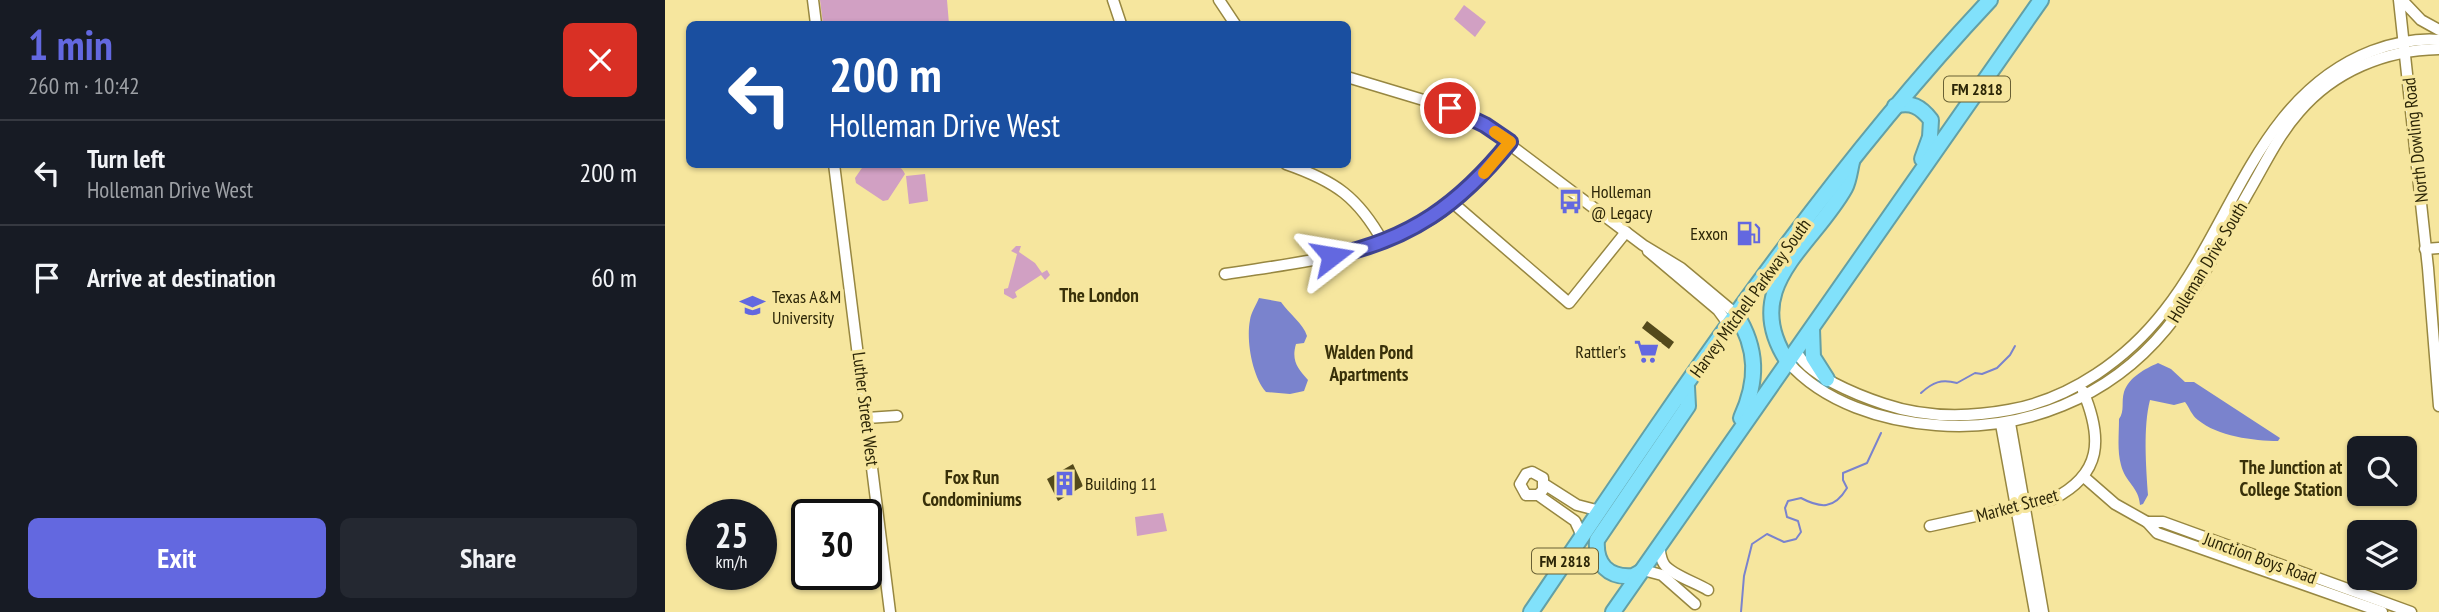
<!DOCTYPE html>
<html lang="en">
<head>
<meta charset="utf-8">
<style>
	body { margin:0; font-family:"PT Sans Narrow",sans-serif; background:#242831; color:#f1f3f6; height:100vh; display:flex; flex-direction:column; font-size:26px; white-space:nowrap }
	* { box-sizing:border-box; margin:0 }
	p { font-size:23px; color:#9ea1a6 }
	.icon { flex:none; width:38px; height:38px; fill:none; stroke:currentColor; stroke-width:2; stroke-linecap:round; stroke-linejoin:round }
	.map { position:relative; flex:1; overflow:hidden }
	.details { display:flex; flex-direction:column; background:#171b24; width:665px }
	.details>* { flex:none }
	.banner { position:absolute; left:21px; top:21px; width:665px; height:147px; border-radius:10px; box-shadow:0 2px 5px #0004; background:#1a4fa0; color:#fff; overflow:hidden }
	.fabs { position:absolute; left:1682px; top:436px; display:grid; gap:14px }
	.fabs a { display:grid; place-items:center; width:70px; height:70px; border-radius:10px; background:#171b24; box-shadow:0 2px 5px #0004; font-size:35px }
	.speed { position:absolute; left:21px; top:499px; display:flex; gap:14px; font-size:35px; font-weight:700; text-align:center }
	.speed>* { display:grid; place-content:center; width:91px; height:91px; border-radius:50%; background:#171b24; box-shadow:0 2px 5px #0004; line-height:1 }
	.speed small { font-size:18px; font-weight:400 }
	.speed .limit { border:4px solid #111; border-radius:10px; background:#fff; color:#111 }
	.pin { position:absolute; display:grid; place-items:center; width:60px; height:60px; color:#fff; margin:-30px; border:4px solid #fff; border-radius:50%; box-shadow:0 2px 7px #0007 }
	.me { position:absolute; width:77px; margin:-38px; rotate:76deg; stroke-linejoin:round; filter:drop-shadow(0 0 5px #0008) }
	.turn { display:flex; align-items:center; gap:24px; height:147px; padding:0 28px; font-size:32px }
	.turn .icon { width:91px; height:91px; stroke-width:2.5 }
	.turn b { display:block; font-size:49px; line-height:60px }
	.round { display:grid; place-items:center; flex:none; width:74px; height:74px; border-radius:10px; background:#242831 }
	.headline { display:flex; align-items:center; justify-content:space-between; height:119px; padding:0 28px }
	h1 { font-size:42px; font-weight:800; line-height:52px; color:#6368e0 }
	.primary-button { display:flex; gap:14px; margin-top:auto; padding:14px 28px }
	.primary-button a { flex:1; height:80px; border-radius:10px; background:#6368e0; color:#fff; font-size:28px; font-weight:800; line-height:80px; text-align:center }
	.primary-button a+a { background:#242831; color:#f1f3f6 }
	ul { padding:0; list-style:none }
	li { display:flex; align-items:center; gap:21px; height:105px; padding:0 28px; border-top:2px solid #363941 }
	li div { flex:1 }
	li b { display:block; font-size:26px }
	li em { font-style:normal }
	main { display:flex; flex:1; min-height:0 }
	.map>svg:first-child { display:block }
	.green { fill:#d1a0c3 }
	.water { fill:#7a83cd }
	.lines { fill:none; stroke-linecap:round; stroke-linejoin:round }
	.stream { stroke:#7a83cd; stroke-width:2 }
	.building { fill:#544a1b }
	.minor-casing { stroke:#978741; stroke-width:13 }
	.highway-casing { stroke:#63a0a6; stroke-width:18 }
	.minor { stroke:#fff; stroke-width:10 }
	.highway { stroke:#81e1fb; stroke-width:14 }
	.route-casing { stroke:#404492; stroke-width:18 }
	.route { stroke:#6368e0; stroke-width:12 }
	.slow { stroke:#f59e0b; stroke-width:12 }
	.labels { text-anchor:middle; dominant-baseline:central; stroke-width:7; stroke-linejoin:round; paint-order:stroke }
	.shield { fill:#f6e69e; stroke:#696034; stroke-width:2 }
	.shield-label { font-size:16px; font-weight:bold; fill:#2c2607 }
	.street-label { font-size:18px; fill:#2c2607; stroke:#f6e69e }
	.poi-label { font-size:18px; fill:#2c2607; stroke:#f6e69e; text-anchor:start }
	.neighbourhood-label { font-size:19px; font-weight:bold; fill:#383009; stroke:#f6e69e }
</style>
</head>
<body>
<main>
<section class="details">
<div class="headline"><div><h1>1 min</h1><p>260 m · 10:42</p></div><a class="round" style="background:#d93025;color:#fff"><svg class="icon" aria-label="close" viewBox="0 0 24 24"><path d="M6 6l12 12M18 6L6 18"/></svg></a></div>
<ul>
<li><svg class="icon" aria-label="left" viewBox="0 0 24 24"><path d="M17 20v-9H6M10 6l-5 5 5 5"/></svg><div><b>Turn left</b><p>Holleman Drive West</p></div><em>200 m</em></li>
<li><svg class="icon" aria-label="arrive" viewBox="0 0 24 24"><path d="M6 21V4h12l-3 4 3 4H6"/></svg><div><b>Arrive at destination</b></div><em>60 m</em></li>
</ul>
<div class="primary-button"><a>Exit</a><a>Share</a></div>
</section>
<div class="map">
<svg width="1774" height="612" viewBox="0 0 1774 612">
	<rect width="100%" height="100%" fill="#f6e69e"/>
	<g class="green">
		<polygon points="155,0 282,0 284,24 158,24"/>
		<polygon points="799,5 821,22 810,37 789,19"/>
		<path d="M 199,165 C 213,164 234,159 240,174 L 223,200 L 218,201 L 191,183 L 190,178 Z"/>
		<polygon points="260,174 263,201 244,204 241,176"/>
		<polygon points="351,246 356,246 354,252 370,263 377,273 382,270 385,275 380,280 376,275 350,292 352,297 348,299 339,294 339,289 343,288 352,254 346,251"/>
		<polygon points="498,513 502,531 472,536 470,517"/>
	</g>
	<g class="water">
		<path d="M 594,298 L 616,302 C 624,314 638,323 642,336 L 639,343 L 631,344 C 626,361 633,369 643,380 L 639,391 L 625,394 L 601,392 C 587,376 581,340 585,320 C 586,313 591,305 594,298 Z"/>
		<path d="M 1493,363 L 1506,369 L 1520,382 L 1529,382 L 1615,438 L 1613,441 C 1589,441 1552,436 1533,420 C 1527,416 1524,407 1520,402 L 1509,405 L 1485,400 C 1478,427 1481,466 1483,495 L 1478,504 L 1475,505 C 1474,487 1460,482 1456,465 C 1452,451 1454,434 1454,419 C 1460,411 1456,402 1459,392 C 1464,377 1480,369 1493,363 Z"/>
	</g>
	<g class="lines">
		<g class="stream">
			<path d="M 1256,393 C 1268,382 1276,379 1292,383 L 1310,373 L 1317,374 L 1332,368 L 1345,355 L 1350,346"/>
			<path d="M 1076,612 L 1079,576 L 1087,544 L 1102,534 L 1119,542 L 1131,539 L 1136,532 L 1133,521 L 1122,517 L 1120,508 L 1123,501 L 1136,498 C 1155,508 1169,510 1182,488 L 1178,480 L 1178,473 L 1202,463 L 1216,433"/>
		</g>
	</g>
	<g class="building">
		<polygon points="982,321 1009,342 1004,349 977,328"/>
		<polygon points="408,464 418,486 393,501 382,479"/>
	</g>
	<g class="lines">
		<defs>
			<g id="minor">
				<polyline points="148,0 151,24"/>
				<polyline points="448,0 456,24"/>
				<polyline points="554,0 570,24"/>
				<polyline points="1734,0 1763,268 1774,406"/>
				<polyline points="1737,0 1756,20 1774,30"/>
				<polyline points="682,77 785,108 820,126 978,245 1016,268 1071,314"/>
				<polyline points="169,164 225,612"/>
				<path d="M 621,164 C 670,181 693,197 718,242"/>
				<polyline points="788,203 904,303 961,232"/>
				<polyline points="1760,249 1774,248"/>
				<polyline points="983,251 1053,310 1064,325"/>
				<path d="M 560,274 C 629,263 701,257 763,221 C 796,202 821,171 845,142"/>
				<path d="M 1131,350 C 1140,375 1195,396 1219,404 C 1260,418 1301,418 1344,410 C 1406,399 1462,359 1500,310 C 1569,222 1593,95 1707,51 C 1729,43 1750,38 1774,40"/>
				<path d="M 1123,362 C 1159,403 1218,421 1271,425 C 1359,432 1444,398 1501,329 C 1534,289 1557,239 1583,193 C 1599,166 1612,137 1634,112 C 1669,71 1720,50 1774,49"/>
				<polyline points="202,418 232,416"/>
				<polyline points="1345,423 1378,612"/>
				<polyline points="1336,424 1370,612"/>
				<polyline points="1419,477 1450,504 1482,522 1492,533 1717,612"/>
				<polyline points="879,484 912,505 935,511"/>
				<polyline points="873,495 878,490 878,478 867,472 861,474 855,484 861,495 873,495 910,521 917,536"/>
				<polyline points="1482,522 1498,522 1746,612"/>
				<path d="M 1265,526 L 1388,499 C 1437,474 1438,439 1418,391"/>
				<path d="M 994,547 C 995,552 996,560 999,564 C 1005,574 1032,583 1043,590"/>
				<polyline points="978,570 997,575 1030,604"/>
			</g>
			<g id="highway">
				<path d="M 1230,106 C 1246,101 1256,107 1266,120 L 1265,137 L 1257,159"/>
				<path d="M 1071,314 C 1093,349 1093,381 1076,418"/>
				<polyline points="1147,329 1148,357 1162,379"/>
				<path d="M 1123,362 C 1073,287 1147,247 1180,188 C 1184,181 1185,170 1187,162"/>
				<path d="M 977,571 L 968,576 C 943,578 930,564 932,540 L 1023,406 L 1022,387"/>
				<path d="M 866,612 C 1009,401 1150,186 1325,0"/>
				<polyline points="948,612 1376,0"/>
			</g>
		</defs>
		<use href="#minor" class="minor-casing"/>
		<use href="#highway" class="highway-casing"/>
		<use href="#minor" class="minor"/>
		<use href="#highway" class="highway"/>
	</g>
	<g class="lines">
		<defs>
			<path id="route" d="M 667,256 C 745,240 795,204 845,142 L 820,125 L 785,108"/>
		</defs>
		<use href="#route" class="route-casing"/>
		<use href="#route" class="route"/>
		<polyline class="slow" points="819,173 845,142 830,132"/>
	</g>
	<defs>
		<symbol id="bus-bare" viewBox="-9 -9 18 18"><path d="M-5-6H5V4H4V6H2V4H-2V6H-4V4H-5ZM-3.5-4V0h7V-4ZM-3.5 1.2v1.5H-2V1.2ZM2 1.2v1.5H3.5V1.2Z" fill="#6368e0" stroke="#f6e69e" stroke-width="2.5" paint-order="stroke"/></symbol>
		<symbol id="fuel-bare" viewBox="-9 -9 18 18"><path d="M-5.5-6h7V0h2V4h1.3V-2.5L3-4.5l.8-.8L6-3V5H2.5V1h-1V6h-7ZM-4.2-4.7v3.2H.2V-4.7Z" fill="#6368e0" stroke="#f6e69e" stroke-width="2.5" paint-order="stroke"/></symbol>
		<symbol id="university-bare" viewBox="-9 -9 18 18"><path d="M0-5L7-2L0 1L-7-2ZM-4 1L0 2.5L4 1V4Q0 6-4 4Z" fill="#6368e0" stroke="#f6e69e" stroke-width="2.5" paint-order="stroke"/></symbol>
		<symbol id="supermarket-bare" viewBox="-9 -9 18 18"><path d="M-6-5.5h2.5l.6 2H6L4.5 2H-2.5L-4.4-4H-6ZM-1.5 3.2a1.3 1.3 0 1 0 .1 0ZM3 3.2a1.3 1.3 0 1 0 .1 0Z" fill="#6368e0" stroke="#f6e69e" stroke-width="2.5" paint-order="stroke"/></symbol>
		<symbol id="building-bare" viewBox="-9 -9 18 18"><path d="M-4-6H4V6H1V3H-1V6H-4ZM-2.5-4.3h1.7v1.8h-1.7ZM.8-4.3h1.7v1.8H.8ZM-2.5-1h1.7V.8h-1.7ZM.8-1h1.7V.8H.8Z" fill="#6368e0" stroke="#f6e69e" stroke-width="2.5" paint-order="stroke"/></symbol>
	</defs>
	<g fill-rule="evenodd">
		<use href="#bus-bare" x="888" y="184" width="35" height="35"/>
		<use href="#fuel-bare" x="1066" y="216" width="35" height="35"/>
		<use href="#university-bare" x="70" y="288" width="35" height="35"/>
		<use href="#supermarket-bare" x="964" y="334" width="35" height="35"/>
		<use href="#building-bare" x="382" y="466" width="35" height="35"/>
	</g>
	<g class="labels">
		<g class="shield">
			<rect x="1279" y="76.5" width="66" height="25" rx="5"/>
			<rect x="867" y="548.5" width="66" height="25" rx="5"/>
		</g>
		<g class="shield-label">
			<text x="1312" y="89">FM 2818</text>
			<text x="900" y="561">FM 2818</text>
		</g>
		<g class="street-label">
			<text transform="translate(1750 140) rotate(-96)">North Dowling Road</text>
			<text transform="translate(1542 262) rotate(-59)">Holleman Drive South</text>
			<text transform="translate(1085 298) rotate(-54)">Harvey Mitchell Parkway South</text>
			<text transform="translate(201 409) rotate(83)">Luther Street West</text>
			<text transform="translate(1352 505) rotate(-15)">Market Street</text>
			<text transform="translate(1595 558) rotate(20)">Junction Boys Road</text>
		</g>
		<g class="poi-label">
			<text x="926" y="191">Holleman<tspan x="926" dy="21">@ Legacy</tspan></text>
			<text x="1063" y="233" text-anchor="end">Exxon</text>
			<text x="107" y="296">Texas A&amp;M<tspan x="107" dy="21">University</tspan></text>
			<text x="961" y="351" text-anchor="end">Rattler's</text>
			<text x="420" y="483">Building 11</text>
		</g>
		<g class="neighbourhood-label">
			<text x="434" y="295">The London</text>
			<text x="704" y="352">Walden Pond<tspan x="704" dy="22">Apartments</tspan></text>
			<text x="1626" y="467">The Junction at<tspan x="1626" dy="22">College Station</tspan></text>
			<text x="307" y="477">Fox Run<tspan x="307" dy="22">Condominiums</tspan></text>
		</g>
	</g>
</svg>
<div class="fabs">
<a><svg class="icon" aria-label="search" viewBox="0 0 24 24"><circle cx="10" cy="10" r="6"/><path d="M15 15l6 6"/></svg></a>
<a><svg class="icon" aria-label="layers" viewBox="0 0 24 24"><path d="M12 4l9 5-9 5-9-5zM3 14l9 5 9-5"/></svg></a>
</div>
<div class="speed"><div>25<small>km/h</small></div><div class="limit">30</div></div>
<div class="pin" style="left:785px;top:108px;background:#d93025"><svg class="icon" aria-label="arrive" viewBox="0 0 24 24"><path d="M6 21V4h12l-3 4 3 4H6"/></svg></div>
<svg class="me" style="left:667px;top:256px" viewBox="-20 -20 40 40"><path d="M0-17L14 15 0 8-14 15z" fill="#6368e0" stroke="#fff" stroke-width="4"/></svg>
<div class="banner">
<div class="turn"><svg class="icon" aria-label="left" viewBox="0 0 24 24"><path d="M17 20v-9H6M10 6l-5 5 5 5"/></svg><div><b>200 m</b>Holleman Drive West</div></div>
</div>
</div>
</main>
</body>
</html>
